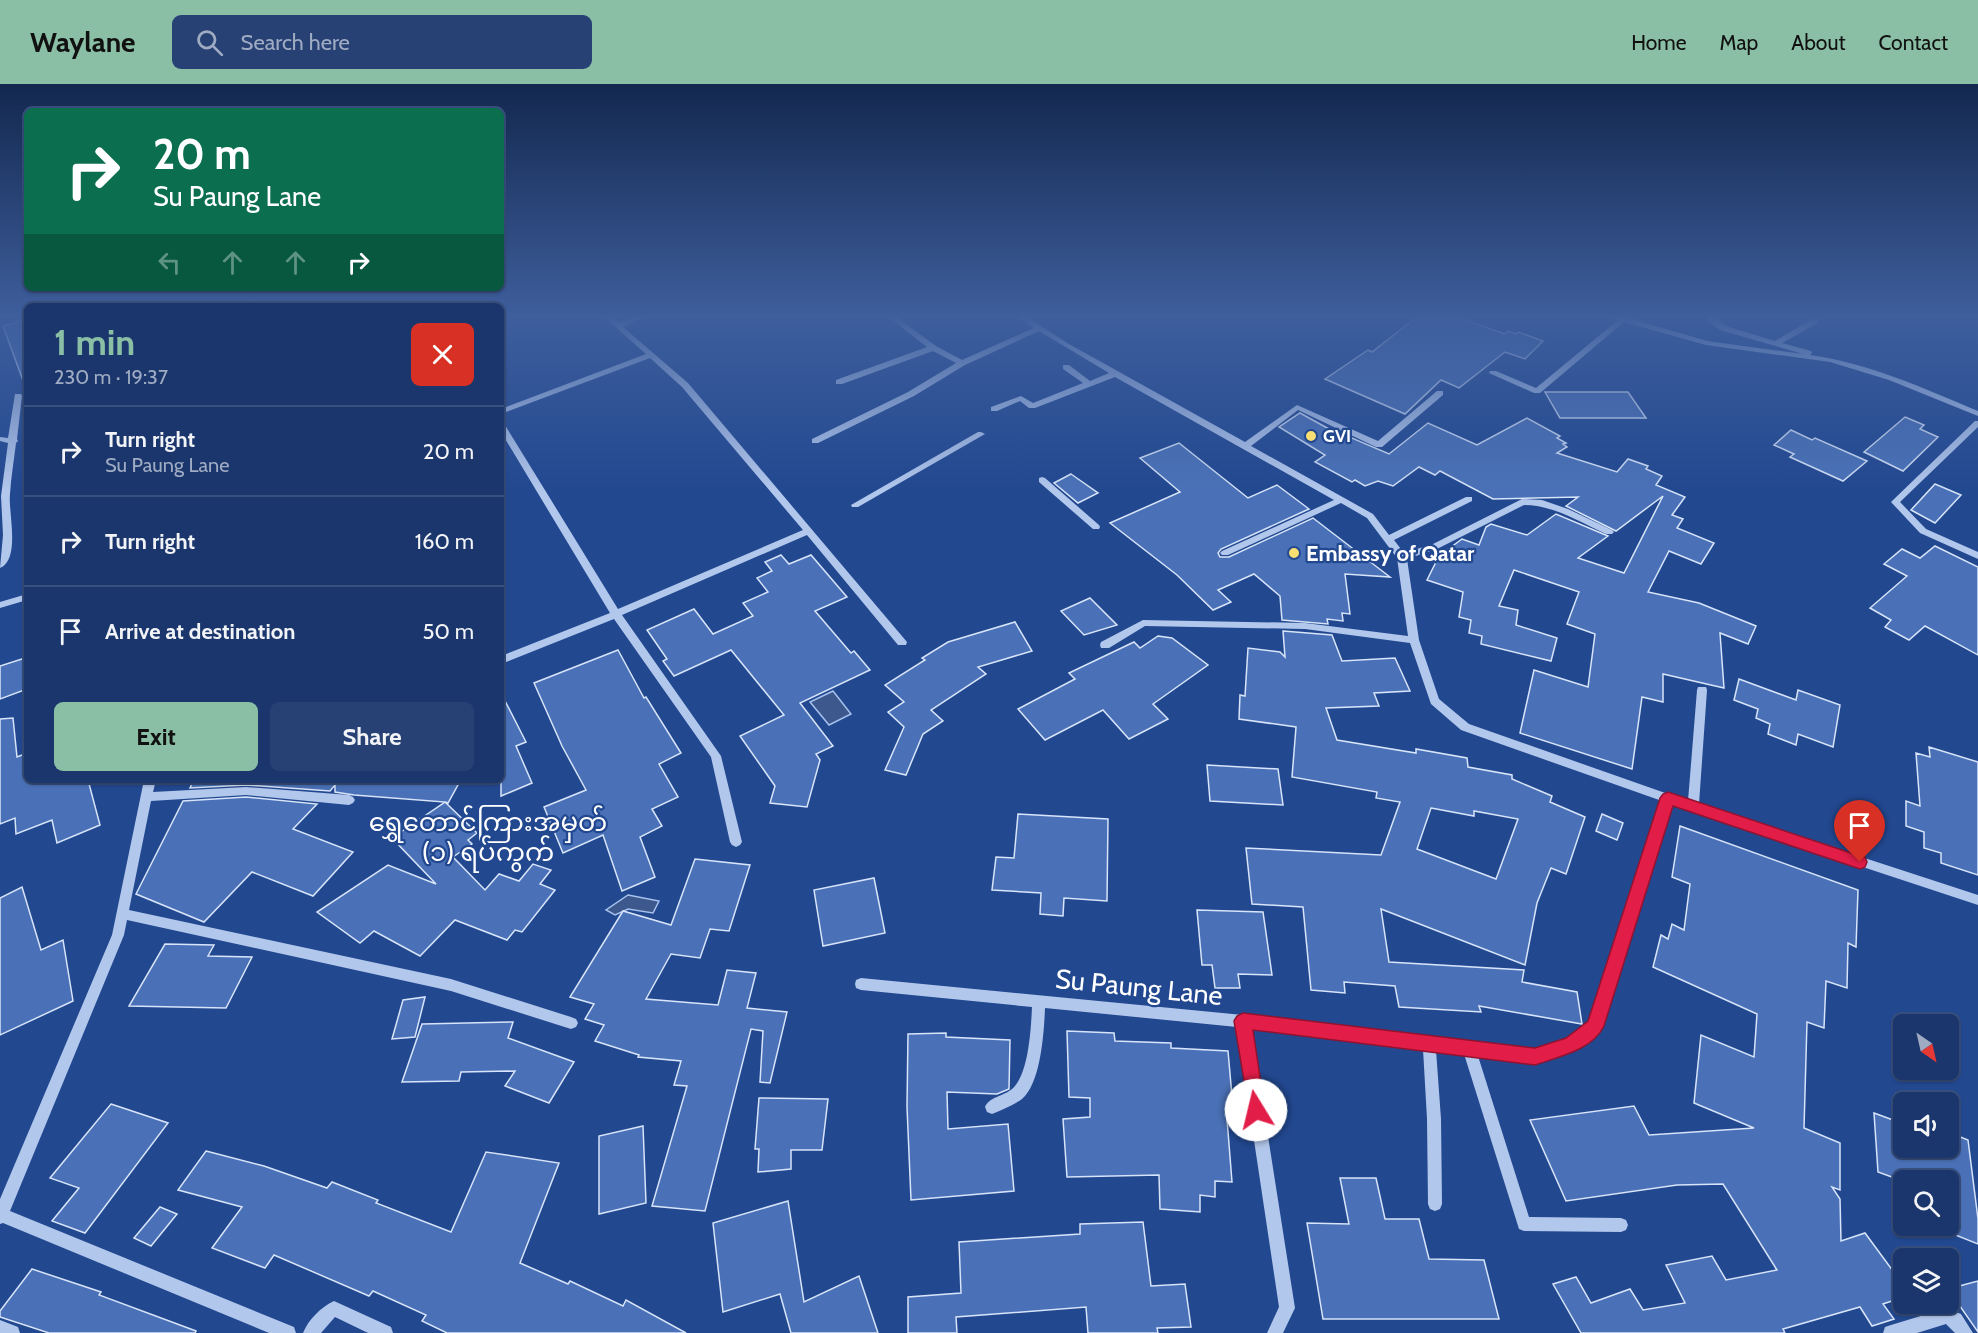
<!DOCTYPE html>
<html lang="en">
<head>
<meta charset="utf-8">
<style>
	body { margin:0; font-family:Cabin,"Noto Sans Myanmar",sans-serif; background:#274174; color:#f1f3f6; height:100vh; display:flex; flex-direction:column; font-size:22px; white-space:nowrap }
	* { box-sizing:border-box; margin:0 }
	p { font-size:20px; color:#9fabc2 }
	.icon { flex:none; width:33px; height:33px; fill:none; stroke:currentColor; stroke-width:2; stroke-linecap:round; stroke-linejoin:round }
	.map { position:relative; flex:1; overflow:hidden }
	.details { position:absolute; left:24px; top:219px; width:480px; height:480px; display:flex; flex-direction:column; background:#1a366c; border-radius:9px; box-shadow:0 2px 4px #0004,0 0 0 2px #38507f }
	.details>* { flex:none }
	.guide { position:absolute; left:24px; top:24px; width:480px; height:183px; border-radius:9px; box-shadow:0 2px 4px #0004,0 0 0 2px #38507f; background:#0b6e4f; color:#fff; overflow:hidden }
	.needle { width:39px; rotate:146deg }
	.tools { position:absolute; left:1893px; top:930px; display:grid; gap:12px }
	.tools a { display:grid; place-items:center; width:66px; height:66px; border-radius:9px; background:#1a366c; box-shadow:0 2px 4px #0004,0 0 0 2px #38507f; font-size:30px }
	.pin { position:absolute; display:grid; place-items:center; width:51px; height:51px; color:#fff; margin:-62px -26px; border-radius:50% 50% 50% 0; rotate:-45deg; box-shadow:0 0 6px #0007 }
	.pin .icon { rotate:45deg }
	.me { position:absolute; width:66px; margin:-33px; rotate:351deg; stroke-linejoin:round; filter:drop-shadow(0 0 4px #0008) }
	.turn { display:flex; align-items:center; gap:21px; height:126px; padding:0 30px; font-size:27px }
	.turn .icon { width:78px; height:78px; stroke-width:2.5 }
	.turn b { display:block; font-size:42px; line-height:51px }
	.lanes { display:flex; align-items:center; height:57px; padding:0 30px; background:#0003; justify-content:center; gap:30px; direction:ltr }
	.lanes .off { opacity:.35 }
	.round { display:grid; place-items:center; flex:none; width:63px; height:63px; border-radius:9px; background:#274174 }
	.head { display:flex; align-items:center; justify-content:space-between; height:102px; padding:0 30px }
	h1 { font-size:36px; font-weight:800; line-height:45px; color:#8abfa5 }
	.primary-button { display:flex; gap:12px; margin-top:auto; padding:12px 30px }
	.primary-button a { flex:1; height:69px; border-radius:9px; background:#8abfa5; color:#111; font-size:24px; font-weight:800; line-height:69px; text-align:center }
	.primary-button a+a { background:#274174; color:#f1f3f6 }
	ul { padding:0; list-style:none }
	li { display:flex; align-items:center; gap:18px; height:90px; padding:0 30px; border-top:2px solid #38507f }
	li div { flex:1 }
	li b { display:block; font-size:22px }
	li em { font-style:normal }
	header { display:flex; align-items:center; gap:36px; box-sizing:border-box; height:84px; padding:0 30px; background:#8abfa5; color:#111 }
	header strong { font-size:28px }
	nav { display:flex; gap:33px; margin-inline-start:auto; font-size:21px }
	.search { width:420px; height:54px; background:#274174; display:flex; align-items:center; gap:15px; box-sizing:border-box; padding:0 21px; border-radius:9px; color:#9fabc2; font-size:22px }
	.map>svg:first-child { display:block }
	.water { fill:#3c588c; stroke:#a6c1ed; stroke-width:1.5 }
	.building { fill:#4a71b7; stroke:#d7e4f9; stroke-width:1.5; fill-rule:evenodd }
	.lines { fill:none; stroke-linecap:round; stroke-linejoin:round }
	.minor { fill:#b2c7ec; fill-rule:evenodd }
	.route { fill:#e11d48; stroke:#92132f; stroke-width:1.5 }
	.poi-dot { fill:#f9de74; stroke:#224890; stroke-width:2 }
	.labels { text-anchor:middle; dominant-baseline:central; stroke-width:4.5; stroke-linejoin:round; paint-order:stroke }
	.far-poi-label { font-size:18px; font-weight:bold; fill:#fff; stroke:#224890; text-anchor:start }
	.poi-label { font-size:22px; font-weight:bold; fill:#fff; stroke:#224890; text-anchor:start }
	.quarter-label { font-size:26px; fill:#fff; stroke:#224890 }
	.near-street-label { font-size:27px; fill:#fff; stroke:#224890 }
</style>
</head>
<body>
<header>
<strong>Waylane</strong>
<div class="search"><svg class="icon" aria-label="search" viewBox="0 0 24 24"><circle cx="10" cy="10" r="6"/><path d="M15 15l6 6"/></svg>Search here</div>
<nav><a>Home</a><a>Map</a><a>About</a><a>Contact</a></nav>
</header>
<div class="map">
<svg width="1978" height="1249" viewBox="0 0 1978 1249">
	<rect width="100%" height="100%" fill="#224890"/>
	<g class="water">
		<polygon points="833,607 851,630 829,641 810,618"/>
		<polygon points="628,811 659,817 653,829 628,825 615,831 606,826"/>
	</g>
	<g class="building">
		<polygon points="1418,232 1454,232 1505,250 1508,247 1516,250 1518,248 1543,257 1525,275 1505,268 1459,304 1441,296 1405,330 1325,295 1368,266 1372,268"/>
		<polygon points="27,235 27,301 25,302 3,242"/>
		<polygon points="1545,308 1628,308 1646,334 1560,334"/>
		<polygon points="1300,329 1349,356 1352,354 1389,370 1428,339 1477,361 1527,334 1560,352 1557,354 1566,359 1563,360 1567,363 1557,369 1617,388 1628,375 1648,382 1646,385 1662,392 1656,401 1685,413 1672,431 1683,435 1677,444 1714,459 1701,480 1669,467 1648,508 1699,519 1756,542 1748,560 1720,549 1724,604 1663,590 1663,618 1642,613 1632,685 1520,649 1534,586 1588,603 1595,550 1567,540 1579,508 1514,486 1499,522 1518,526 1516,541 1557,554 1551,577 1481,560 1482,552 1469,549 1471,536 1459,533 1463,508 1427,496 1439,472 1462,455 1479,461 1486,443 1491,440 1527,451 1556,430 1608,452 1578,474 1624,489 1663,412 1616,447 1566,422 1578,413 1493,415 1440,387 1435,391 1419,383 1393,402 1378,397 1365,402 1355,396 1352,398 1315,378 1325,371 1279,343"/>
		<polygon points="1905,333 1924,341 1920,345 1938,353 1903,387 1864,368"/>
		<polygon points="1791,346 1812,356 1815,354 1867,377 1843,397 1790,373 1794,370 1774,361"/>
		<polygon points="1179,359 1248,414 1277,401 1309,425 1221,465 1218,469 1220,473 1229,473 1313,434 1390,493 1345,490 1350,530 1342,529 1343,537 1327,535 1328,540 1282,536 1280,512 1254,490 1218,506 1231,518 1213,526 1177,491 1110,439 1180,408 1140,374"/>
		<polygon points="1071,390 1098,409 1078,419 1054,399"/>
		<polygon points="1935,400 1961,411 1935,439 1911,426"/>
		<polygon points="1935,462 1978,483 1978,571 1925,542 1909,556 1885,543 1891,536 1870,524 1907,492 1884,480 1902,465 1920,474"/>
		<polygon points="781,471 789,480 811,471 847,513 815,527 851,569 854,567 870,586 800,619 833,662 816,670 820,676 807,723 770,719 775,702 740,652 784,631 731,566 674,592 663,577 667,575 647,546 694,525 713,550 753,532 743,519 768,508 757,494 772,487 765,478"/>
		<polygon points="1090,514 1117,541 1084,551 1061,527"/>
		<polygon points="1015,538 1032,567 978,583 986,590 931,626 943,637 923,650 906,691 885,686 904,643 888,628 904,618 885,601 925,576 922,574 948,558"/>
		<path d="M 1283,547 L 1332,551 L 1342,577 L 1395,574 L 1410,607 L 1374,609 L 1379,622 L 1326,624 L 1337,656 L 1416,669 L 1416,665 L 1467,674 L 1468,683 L 1512,691 L 1512,695 L 1552,712 L 1550,718 L 1585,733 L 1566,790 L 1551,784 L 1537,819 L 1525,881 L 1381,825 L 1389,878 L 1524,886 L 1522,898 L 1577,908 L 1582,940 L 1479,922 L 1481,928 L 1399,923 L 1395,902 L 1344,898 L 1345,909 L 1311,906 L 1303,823 L 1252,820 L 1246,764 L 1381,771 L 1400,718 L 1376,714 L 1377,708 L 1292,693 L 1296,643 L 1239,635 L 1240,611 L 1245,612 L 1248,564 L 1280,568 L 1285,573 ZM 1431,724 L 1474,732 L 1474,727 L 1518,735 L 1496,795 L 1417,765 Z"/>
		<polygon points="1158,552 1172,554 1208,581 1153,620 1168,635 1129,655 1103,626 1045,656 1018,625 1075,595 1069,589 1134,558 1140,564"/>
		<polygon points="618,566 644,614 646,613 681,669 659,680 678,713 652,725 662,742 640,753 655,793 622,807 603,751 563,769 544,723 586,706 562,662 534,599"/>
		<polygon points="25,574 27,605 0,615 0,582"/>
		<polygon points="1739,595 1796,616 1798,606 1840,621 1833,663 1798,650 1796,661 1768,650 1770,640 1756,634 1758,625 1734,616"/>
		<polygon points="501,609 526,658 516,662 532,699 501,712"/>
		<polygon points="13,634 17,673 27,669 27,696 88,696 100,741 57,759 52,736 16,750 15,734 0,740 0,635"/>
		<polygon points="1929,663 1978,678 1978,791 1941,779 1941,769 1924,764 1924,748 1906,742 1906,717 1920,722 1916,669 1930,673"/>
		<polygon points="1207,681 1278,685 1283,721 1210,717"/>
		<polygon points="194,696 434,696 459,699 448,719 445,718 477,749 468,756 472,760 453,773 485,806 499,790 519,797 533,780 551,786 540,800 555,806 522,848 515,846 507,856 455,836 420,872 374,847 360,859 317,828 388,781 436,800 392,754 445,718 354,711 335,708 335,701 330,707 246,701 190,704"/>
		<polygon points="246,713 317,720 293,745 353,768 313,812 252,788 204,838 136,810 183,717"/>
		<polygon points="1018,730 1108,735 1107,817 1064,814 1063,832 1040,830 1041,809 992,806 996,773 1014,774"/>
		<polygon points="1602,730 1623,739 1617,756 1596,747"/>
		<polygon points="1680,742 1858,806 1856,863 1848,859 1847,904 1826,897 1824,944 1807,938 1804,1044 1840,1059 1840,1106 1832,1103 1840,1115 1841,1157 1865,1149 1904,1202 1904,1213 1883,1220 1894,1235 1872,1242 1860,1223 1783,1245 1785,1249 1581,1249 1553,1200 1576,1193 1591,1219 1630,1205 1643,1226 1685,1219 1666,1181 1712,1172 1726,1196 1777,1186 1723,1100 1677,1101 1566,1117 1530,1036 1634,1022 1649,1051 1754,1044 1694,1019 1701,951 1754,973 1757,930 1653,883 1661,851 1668,855 1672,840 1684,846 1690,800 1672,793"/>
		<polygon points="695,775 750,781 729,847 710,845 700,874 671,870 646,915 718,921 727,886 756,889 747,924 787,928 770,999 760,998 763,947 751,945 705,1127 652,1122 687,1002 674,1001 681,977 638,973 639,971 595,957 604,941 585,935 594,920 570,913 623,827 671,841"/>
		<polygon points="874,794 885,849 823,862 814,806"/>
		<polygon points="22,803 41,866 63,856 73,917 0,951 0,814"/>
		<polygon points="1197,826 1263,828 1272,891 1238,890 1240,904 1215,904 1212,881 1202,881"/>
		<polygon points="165,860 214,861 208,872 252,873 226,924 129,922"/>
		<polygon points="425,913 415,953 392,955 403,916"/>
		<polygon points="513,938 508,954 574,978 549,1019 505,1002 515,987 461,988 459,997 402,998 422,940"/>
		<polygon points="1067,947 1114,949 1115,957 1171,959 1171,964 1228,967 1234,1035 1227,1035 1232,1098 1215,1097 1215,1113 1200,1111 1200,1128 1160,1125 1159,1091 1067,1093 1063,1035 1090,1033 1090,1014 1069,1013"/>
		<polygon points="946,949 946,953 1010,956 1009,1005 997,1010 947,1008 948,1045 1008,1040 1014,1107 911,1116 907,1023 908,950"/>
		<polygon points="759,1014 828,1015 822,1066 791,1066 791,1085 758,1088 759,1065 755,1065"/>
		<polygon points="111,1020 168,1039 85,1149 52,1137 79,1104 50,1094"/>
		<polygon points="1874,1029 1904,1040 1904,1064 1948,1064 1948,1048 1968,1056 1978,1135 1978,1160 1948,1148 1948,1096 1900,1096 1878,1088"/>
		<polygon points="643,1042 646,1119 599,1130 599,1052"/>
		<polygon points="206,1067 264,1082 327,1104 332,1098 378,1116 376,1119 451,1148 486,1068 559,1079 520,1179 568,1200 570,1197 623,1222 626,1216 686,1249 447,1249 422,1237 426,1231 373,1207 369,1212 274,1171 265,1184 212,1164 242,1123 178,1106"/>
		<polygon points="1340,1094 1376,1094 1385,1135 1419,1135 1429,1175 1484,1176 1499,1235 1323,1235 1307,1139 1349,1140"/>
		<polygon points="788,1117 804,1218 859,1192 878,1249 791,1249 780,1210 723,1228 713,1139"/>
		<polygon points="160,1123 177,1130 151,1162 134,1154"/>
		<polygon points="1143,1138 1151,1202 1185,1200 1191,1243 1157,1244 1158,1249 1088,1249 1086,1223 956,1233 957,1249 908,1249 908,1213 961,1209 959,1158 1080,1150 1080,1140"/>
		<polygon points="32,1185 101,1208 99,1211 196,1247 195,1249 49,1249 0,1233 0,1227"/>
		<polygon points="1978,1197 1978,1248 1948,1205"/>
	</g>
	<g class="lines">
		<g class="minor">
			<polygon points="603,232 611,232 619,239 637,232 647,232 623,243 688,299 907,558 906,561 898,561 807,451 622,531 721,672 742,758 740,761 736,763 732,761 730,758 711,673 614,535 501,580 501,572 610,529 501,348 501,339 505,341 618,525 803,446 682,303 650,274 501,330 501,325 646,270"/>
			<path d="M 887,232 L 895,232 L 936,262 L 962,276 L 1034,244 L 1017,232 L 1025,232 L 1069,260 L 1245,358 L 1297,321 L 1378,357 L 1437,307 L 1443,307 L 1443,311 L 1382,363 L 1376,363 L 1298,326 L 1251,362 L 1373,430 L 1389,451 L 1466,413 L 1472,413 L 1472,417 L 1394,456 L 1404,469 L 1433,460 L 1522,415 L 1542,416 L 1568,425 L 1612,446 L 1614,448 L 1612,450 L 1606,450 C 1580,438 1553,421 1524,421 L 1439,464 L 1407,475 L 1419,556 L 1439,615 L 1469,640 L 1688,717 L 1697,606 L 1698,603 L 1706,603 L 1707,606 L 1699,720 L 1978,811 L 1978,821 L 1672,720 L 1600,946 L 1576,964 L 1535,978 L 1478,972 L 1529,1133 L 1621,1134 L 1626,1136 L 1628,1141 L 1626,1146 L 1621,1148 L 1524,1147 L 1519,1145 L 1464,970 L 1436,966 L 1441,1035 L 1442,1120 L 1440,1125 L 1435,1127 L 1430,1125 L 1428,1120 L 1427,1035 L 1423,965 L 1251,944 L 1295,1224 L 1283,1249 L 1267,1249 L 1279,1223 L 1237,943 L 1045,924 C 1044,948 1041,999 1022,1015 C 1014,1021 1001,1026 992,1030 L 987,1028 L 985,1023 C 989,1013 1004,1012 1012,1005 C 1029,991 1031,943 1032,923 L 861,906 L 856,904 L 855,900 L 856,896 L 861,894 L 1243,931 L 1535,966 L 1567,955 L 1590,938 L 1662,717 L 1461,646 L 1431,620 L 1410,559 L 1305,545 L 1145,542 L 1109,564 L 1101,564 L 1100,561 L 1101,558 L 1143,536 L 1305,539 L 1408,552 L 1397,474 L 1367,434 L 1341,419 L 1228,471 L 1222,471 L 1220,469 L 1222,467 L 1334,416 L 1115,293 L 1035,324 L 1029,324 L 1020,317 L 997,327 L 991,327 L 991,323 L 1021,312 L 1033,319 L 1083,299 L 1063,285 L 1063,281 L 1069,281 L 1090,297 L 1109,289 L 1039,247 L 965,281 L 914,312 L 818,359 L 812,359 L 812,355 L 908,308 L 956,279 L 933,267 L 842,300 L 836,300 L 836,296 L 927,263 Z"/>
			<path d="M 1610,232 L 1622,232 L 1707,257 L 1803,270 L 1720,246 L 1708,237 L 1707,232 L 1715,232 L 1715,234 L 1726,242 L 1775,257 L 1812,235 L 1818,235 L 1818,239 L 1782,259 L 1811,267 L 1812,269 L 1810,271 C 1869,279 1923,304 1978,327 L 1978,332 L 1889,296 L 1830,278 L 1706,261 L 1624,238 L 1540,309 L 1534,309 L 1489,289 L 1490,287 L 1496,287 L 1536,304 L 1618,236 Z"/>
			<path d="M 15,310 L 21,310 L 22,312 L 17,355 L 18,357 L 16,359 C 14,376 11,393 10,410 C 8,428 21,475 0,484 L 3,451 L 1,412 L 8,359 L 0,357 L 0,353 L 8,354 Z"/>
			<polygon points="1975,337 1978,337 1978,343 1900,418 1926,445 1978,468 1978,475 1920,449 1891,418"/>
			<polygon points="978,348 981,348 985,350 858,423 852,423 851,421"/>
			<polygon points="1042,393 1045,394 1099,441 1100,443 1099,445 1093,445 1039,398 1039,394"/>
			<polygon points="27,510 27,516 0,524 0,518"/>
			<polygon points="144,696 156,696 153,708 246,703 349,711 353,713 355,716 353,719 349,721 246,711 151,717 129,826 451,895 571,933 576,935 578,939 576,943 571,945 451,907 127,836 124,851 10,1127 294,1243 296,1249 269,1249 3,1139 0,1140 0,1115 112,851"/>
			<path d="M 334,1217 L 391,1243 L 393,1249 L 368,1249 L 335,1233 L 321,1249 L 303,1249 C 308,1236 321,1223 334,1217 Z"/>
			<polygon points="1947,1224 1961,1230 1973,1249 1955,1249 1946,1240 1917,1249 1883,1249 1885,1243 1891,1241"/>
			<polygon points="0,1236 18,1243 20,1249 0,1249"/>
		</g>
	</g>
	<linearGradient id="sky" x2="0" y2="1"><stop stop-color="#13284f"/><stop offset="0.57" stop-color="#3e5e9c"/><stop offset="1" stop-color="#3e5e9c" stop-opacity="0"/></linearGradient>
	<rect width="1978" height="407" fill="url(#sky)"/>
	<path class="route" d="M 1668,708 L 1860,772 L 1865,773 L 1867,778 L 1865,783 L 1860,785 L 1673,722 L 1604,942 C 1593,966 1558,973 1535,981 L 1253,946 L 1265,1026 L 1263,1032 L 1256,1034 L 1250,1032 L 1234,937 L 1237,932 L 1243,929 L 1535,964 L 1566,954 L 1588,937 L 1660,714 L 1663,710 Z"/>
	<g class="poi-dot">
		<circle cx="1311" cy="352" r="6"/>
		<circle cx="1294" cy="469" r="6"/>
	</g>
	<g class="labels">
		<g class="far-poi-label">
			<text x="1323" y="352">GVI</text>
		</g>
		<g class="poi-label">
			<text x="1306" y="469">Embassy of Qatar</text>
		</g>
		<g class="quarter-label">
			<text x="488" y="738">ရွှေတောင်ကြားအမှတ်<tspan x="488" dy="30">(၁) ရပ်ကွက်</tspan></text>
		</g>
		<g class="near-street-label">
			<text transform="translate(1139 903) rotate(6)">Su Paung Lane</text>
		</g>
	</g>
</svg>
<div class="tools">
<a><svg class="needle" viewBox="-14 -14 28 28"><path d="M0-13l5 13h-10z" fill="#e53935"/><path d="M0 13l5-13h-10z" fill="#9fabc2"/></svg></a>
<a><svg class="icon" aria-label="sound" viewBox="0 0 24 24"><path d="M4 9h4l5-4v14l-5-4H4zM17 9q2 3 0 6"/></svg></a>
<a><svg class="icon" aria-label="search" viewBox="0 0 24 24"><circle cx="10" cy="10" r="6"/><path d="M15 15l6 6"/></svg></a>
<a><svg class="icon" aria-label="layers" viewBox="0 0 24 24"><path d="M12 4l9 5-9 5-9-5zM3 14l9 5 9-5"/></svg></a>
</div>
<div class="pin" style="left:1860px;top:778px;background:#d93025"><svg class="icon" aria-label="arrive" viewBox="0 0 24 24"><path d="M6 21V4h12l-3 4 3 4H6"/></svg></div>
<svg class="me" style="left:1256px;top:1026px" viewBox="-20 -20 40 40"><circle r="19" fill="#fff"/><path d="M0-13L10 11 0 6-10 11z" fill="#e11d48"/></svg>
<div class="guide">
<div class="turn"><svg class="icon" aria-label="right" viewBox="0 0 24 24"><path d="M7 20v-9h11M14 6l5 5-5 5"/></svg><div><b>20 m</b>Su Paung Lane</div></div>
<div class="lanes"><svg class="icon off" aria-label="left" viewBox="0 0 24 24"><path d="M17 20v-9H6M10 6l-5 5 5 5"/></svg><svg class="icon off" aria-label="ahead" viewBox="0 0 24 24"><path d="M12 20V5M6 11l6-6 6 6"/></svg><svg class="icon off" aria-label="ahead" viewBox="0 0 24 24"><path d="M12 20V5M6 11l6-6 6 6"/></svg><svg class="icon" aria-label="right" viewBox="0 0 24 24"><path d="M7 20v-9h11M14 6l5 5-5 5"/></svg></div>
</div>
<section class="details">
<div class="head"><div><h1>1 min</h1><p>230 m · 19:37</p></div><a class="round" style="background:#d93025;color:#fff"><svg class="icon" aria-label="close" viewBox="0 0 24 24"><path d="M6 6l12 12M18 6L6 18"/></svg></a></div>
<ul>
<li><svg class="icon" aria-label="right" viewBox="0 0 24 24"><path d="M7 20v-9h11M14 6l5 5-5 5"/></svg><div><b>Turn right</b><p>Su Paung Lane</p></div><em>20 m</em></li>
<li><svg class="icon" aria-label="right" viewBox="0 0 24 24"><path d="M7 20v-9h11M14 6l5 5-5 5"/></svg><div><b>Turn right</b></div><em>160 m</em></li>
<li><svg class="icon" aria-label="arrive" viewBox="0 0 24 24"><path d="M6 21V4h12l-3 4 3 4H6"/></svg><div><b>Arrive at destination</b></div><em>50 m</em></li>
</ul>
<div class="primary-button"><a>Exit</a><a>Share</a></div>
</section>
</div>
</body>
</html>
